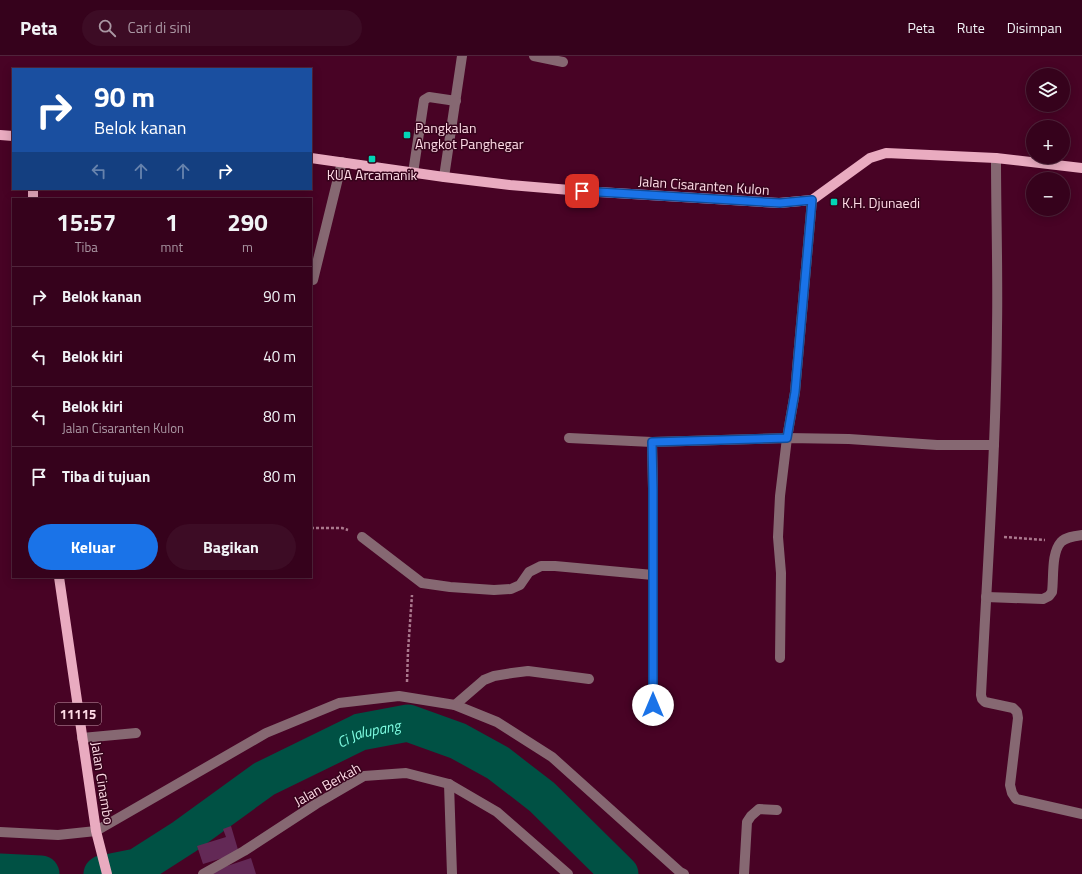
<!DOCTYPE html>
<html lang="id">
<head>
<meta charset="utf-8">
<style>
	body { margin:0; font-family:"Titillium Web",sans-serif; background:#3d0c25; color:#f1f3f6; height:100vh; display:flex; flex-direction:column; font-size:15px; white-space:nowrap }
	* { box-sizing:border-box; margin:0 }
	p { font-size:13px; color:#aa97a3 }
	.icon { flex:none; width:22px; height:22px; fill:none; stroke:currentColor; stroke-width:2; stroke-linecap:round; stroke-linejoin:round }
	.map { position:relative; flex:1; overflow:hidden }
	.panel { position:absolute; left:12px; top:142px; width:300px; height:380px; display:flex; flex-direction:column; background:#36021c; border-radius:0px; box-shadow:0 2px 10px #0003,0 0 0 1px #50243b }
	.panel>* { flex:none }
	.top-card { position:absolute; left:12px; top:12px; width:300px; height:122px; border-radius:0px; box-shadow:0 2px 10px #0003,0 0 0 1px #50243b; background:#1a4fa0; color:#fff; overflow:hidden }
	.buttons { position:absolute; left:1026px; top:12px; display:grid; gap:8px }
	.buttons a { display:grid; place-items:center; width:44px; height:44px; border-radius:50%; background:#36021c; box-shadow:0 2px 10px #0003,0 0 0 1px #50243b; font-size:20px }
	.pin { position:absolute; display:grid; place-items:center; width:34px; height:34px; color:#fff; margin:-17px; border-radius:8px; box-shadow:0 2px 6px #0006 }
	.me { position:absolute; width:44px; margin:-22px; rotate:0deg; stroke-linejoin:round; filter:drop-shadow(0 0 3px #0008) }
	.turn { display:flex; align-items:center; gap:14px; height:84px; padding:0 16px; font-size:18px }
	.turn .icon { width:52px; height:52px; stroke-width:2.5 }
	.turn b { display:block; font-size:28px; line-height:34px }
	.lanes { display:flex; align-items:center; height:38px; padding:0 16px; background:#0003; justify-content:center; gap:20px; direction:ltr }
	.lanes .off { opacity:.35 }
	.eta { display:flex; justify-content:space-evenly; align-items:center; height:68px; text-align:center }
	.eta b { font-size:24px; font-weight:700; line-height:28px }
	.primary-button { display:flex; gap:8px; margin-top:auto; padding:8px 16px }
	.primary-button a { flex:1; height:46px; border-radius:24px; background:#1a73e8; color:#fff; font-size:16px; font-weight:700; line-height:46px; text-align:center }
	.primary-button a+a { background:#3d0c25; color:#f1f3f6 }
	ul { padding:0; list-style:none }
	li { display:flex; align-items:center; gap:12px; height:60px; padding:0 16px; border-top:1px solid #50243b }
	li div { flex:1 }
	li b { display:block; font-size:15px }
	li em { font-style:normal }
	header { display:flex; align-items:center; gap:24px; box-sizing:border-box; height:56px; padding:0 20px; background:#36021c; border-bottom:1px solid #50243b }
	header strong { font-size:19px }
	nav { display:flex; gap:22px; margin-inline-start:auto; font-size:14px }
	.search { width:280px; height:36px; background:#3d0c25; display:flex; align-items:center; gap:10px; box-sizing:border-box; padding:0 14px; border-radius:22px; color:#aa97a3; font-size:15px }
	.map>svg:first-child { display:block }
	.lines { fill:none; stroke-linecap:round; stroke-linejoin:round }
	.river { stroke:#005144; stroke-width:37 }
	.building { fill:#632956 }
	.path { stroke:#aa788d; stroke-width:2.5; stroke-dasharray:3 2; stroke-linecap:butt }
	.minor { stroke:#866872; stroke-width:10 }
	.major { stroke:#e9abc0; stroke-width:10 }
	.route-casing { stroke:#114b97; stroke-width:10 }
	.route { stroke:#1a73e8; stroke-width:7 }
	.poi-dot { fill:#02d5b6; stroke:#37041c; stroke-width:1.5 }
	.labels { text-anchor:middle; dominant-baseline:central; stroke-width:3; stroke-linejoin:round; paint-order:stroke }
	.shield { fill:#37041c; stroke:#c29aa9; stroke-width:1 }
	.shield-label { font-size:13px; font-weight:bold; fill:#fedbe6 }
	.poi-label { font-size:14px; fill:#fedbe6; stroke:#37041c; text-anchor:start }
	.street-label { font-size:14px; fill:#fedbe6; stroke:#37041c }
	.water-label { font-size:15px; font-style:italic; fill:#7dfbe0; stroke:#37041c }
</style>
</head>
<body>
<header>
<strong>Peta</strong>
<div class="search"><svg class="icon" aria-label="search" viewBox="0 0 24 24"><circle cx="10" cy="10" r="6"/><path d="M15 15l6 6"/></svg>Cari di sini</div>
<nav><a>Peta</a><a>Rute</a><a>Disimpan</a></nav>
</header>
<div class="map">
<svg width="1082" height="818" viewBox="0 0 1082 818">
	<rect width="100%" height="100%" fill="#480325"/>
	<g class="lines">
		<g class="river">
			<polyline points="0,816 41,818"/>
			<path id="s1" d="M 102,818 L 137,811 L 184,781 L 264,723 L 360,676 L 408,667 L 458,685 L 498,707 L 542,741 L 620,818"/>
		</g>
	</g>
	<g class="building">
		<polygon points="231,770 239,797 203,808 197,790 226,781 223,773"/>
		<polygon points="251,802 256,818 209,818 209,816"/>
	</g>
	<g class="lines">
		<g class="path">
			<polyline points="311,472 342,472 348,474"/>
			<polyline points="1004,481 1045,484"/>
			<polyline points="407,626 408,595 412,539"/>
		</g>
		<g class="minor">
			<polyline points="534,0 563,6"/>
			<path d="M 996,102 C 996,159 998,216 997,272 C 996,395 987,517 981,639 L 982,643 L 985,646 L 1013,652 L 1017,656 L 1018,662 L 1010,729 L 1012,737 L 1016,743 L 1082,758"/>
			<polyline points="413,117 424,44 429,41 456,45"/>
			<polyline points="444,121 462,0"/>
			<polyline points="313,224 342,106"/>
			<polyline points="569,382 652,386"/>
			<polyline points="362,481 422,527 450,531 494,534 511,533 520,529 529,516 541,510 555,510 653,519"/>
			<path d="M 986,541 L 1043,543 L 1049,540 L 1052,536 C 1054,521 1051,497 1061,486 C 1066,481 1075,480 1082,479"/>
			<polyline points="780,602 781,517 778,481 780,440 787,382 795,336 812,144"/>
			<polyline points="455,649 484,624 494,620 512,617 528,615 589,623"/>
			<polyline points="653,649 653,433 652,386 787,382 849,383 937,389 994,389"/>
			<polyline points="82,682 136,677"/>
			<polyline points="449,728 452,818"/>
			<polyline points="0,776 58,779 96,775 266,677 339,647 399,640 455,649 497,666 552,701 680,816 684,818"/>
			<polyline points="203,818 244,795 316,748 364,720 406,717 449,728 497,756 568,818"/>
			<polyline points="744,818 747,766 751,760 759,753 777,754"/>
		</g>
		<g class="major">
			<polyline points="0,79 13,80"/>
			<polyline points="311,102 444,121 510,129 582,135 779,147 812,144 870,102 886,97 996,102 1082,112"/>
			<polyline points="33,133 33,143"/>
			<polyline points="59,521 96,775 107,818"/>
		</g>
	</g>
	<g class="lines">
		<defs>
			<polyline id="route" points="582,135 780,147 812,144 795,336 787,382 652,386 653,433 653,649"/>
		</defs>
		<use href="#route" class="route-casing"/>
		<use href="#route" class="route"/>
	</g>
	<g class="poi-dot">
		<rect x="403" y="75" width="8" height="8" rx="2"/>
		<rect x="368" y="99" width="8" height="8" rx="2"/>
		<rect x="830" y="142" width="8" height="8" rx="2"/>
	</g>
	<g class="labels">
		<rect class="shield" x="55" y="647" width="46" height="22" rx="3"/>
		<g class="shield-label">
			<text x="78" y="658">11115</text>
		</g>
		<g class="poi-label">
			<text x="415" y="71">Pangkalan<tspan x="415" dy="16">Angkot Panghegar</tspan></text>
			<text x="372" y="118" text-anchor="middle">KUA Arcamanik</text>
			<text x="842" y="146">K.H. Djunaedi</text>
		</g>
		<g class="street-label">
			<text transform="translate(704 129) rotate(4)">Jalan Cisaranten Kulon</text>
			<text transform="translate(103 727) rotate(81)">Jalan Cinambo</text>
			<text transform="translate(327 728) rotate(-29)">Jalan Berkah</text>
		</g>
		<g class="water-label">
			<text stroke="none"><textPath href="#s1" startOffset="305">Ci Jalupang</textPath></text>
		</g>
	</g>
</svg>
<div class="buttons">
<a><svg class="icon" aria-label="layers" viewBox="0 0 24 24"><path d="M12 4l9 5-9 5-9-5zM3 14l9 5 9-5"/></svg></a>
<a>+</a>
<a>−</a>
</div>
<div class="pin" style="left:582px;top:135px;background:#d93025"><svg class="icon" aria-label="arrive" viewBox="0 0 24 24"><path d="M6 21V4h12l-3 4 3 4H6"/></svg></div>
<svg class="me" style="left:653px;top:649px" viewBox="-20 -20 40 40"><circle r="19" fill="#fff"/><path d="M0-13L10 11 0 6-10 11z" fill="#1a73e8"/></svg>
<div class="top-card">
<div class="turn"><svg class="icon" aria-label="right" viewBox="0 0 24 24"><path d="M7 20v-9h11M14 6l5 5-5 5"/></svg><div><b>90 m</b>Belok kanan</div></div>
<div class="lanes"><svg class="icon off" aria-label="left" viewBox="0 0 24 24"><path d="M17 20v-9H6M10 6l-5 5 5 5"/></svg><svg class="icon off" aria-label="ahead" viewBox="0 0 24 24"><path d="M12 20V5M6 11l6-6 6 6"/></svg><svg class="icon off" aria-label="ahead" viewBox="0 0 24 24"><path d="M12 20V5M6 11l6-6 6 6"/></svg><svg class="icon" aria-label="right" viewBox="0 0 24 24"><path d="M7 20v-9h11M14 6l5 5-5 5"/></svg></div>
</div>
<section class="panel">
<div class="eta">
<div><b>15:57</b><p>Tiba</p></div>
<div><b>1</b><p>mnt</p></div>
<div><b>290</b><p>m</p></div>
</div>
<ul>
<li><svg class="icon" aria-label="right" viewBox="0 0 24 24"><path d="M7 20v-9h11M14 6l5 5-5 5"/></svg><div><b>Belok kanan</b></div><em>90 m</em></li>
<li><svg class="icon" aria-label="left" viewBox="0 0 24 24"><path d="M17 20v-9H6M10 6l-5 5 5 5"/></svg><div><b>Belok kiri</b></div><em>40 m</em></li>
<li><svg class="icon" aria-label="left" viewBox="0 0 24 24"><path d="M17 20v-9H6M10 6l-5 5 5 5"/></svg><div><b>Belok kiri</b><p>Jalan Cisaranten Kulon</p></div><em>80 m</em></li>
<li><svg class="icon" aria-label="arrive" viewBox="0 0 24 24"><path d="M6 21V4h12l-3 4 3 4H6"/></svg><div><b>Tiba di tujuan</b></div><em>80 m</em></li>
</ul>
<div class="primary-button"><a>Keluar</a><a>Bagikan</a></div>
</section>
</div>
</body>
</html>
